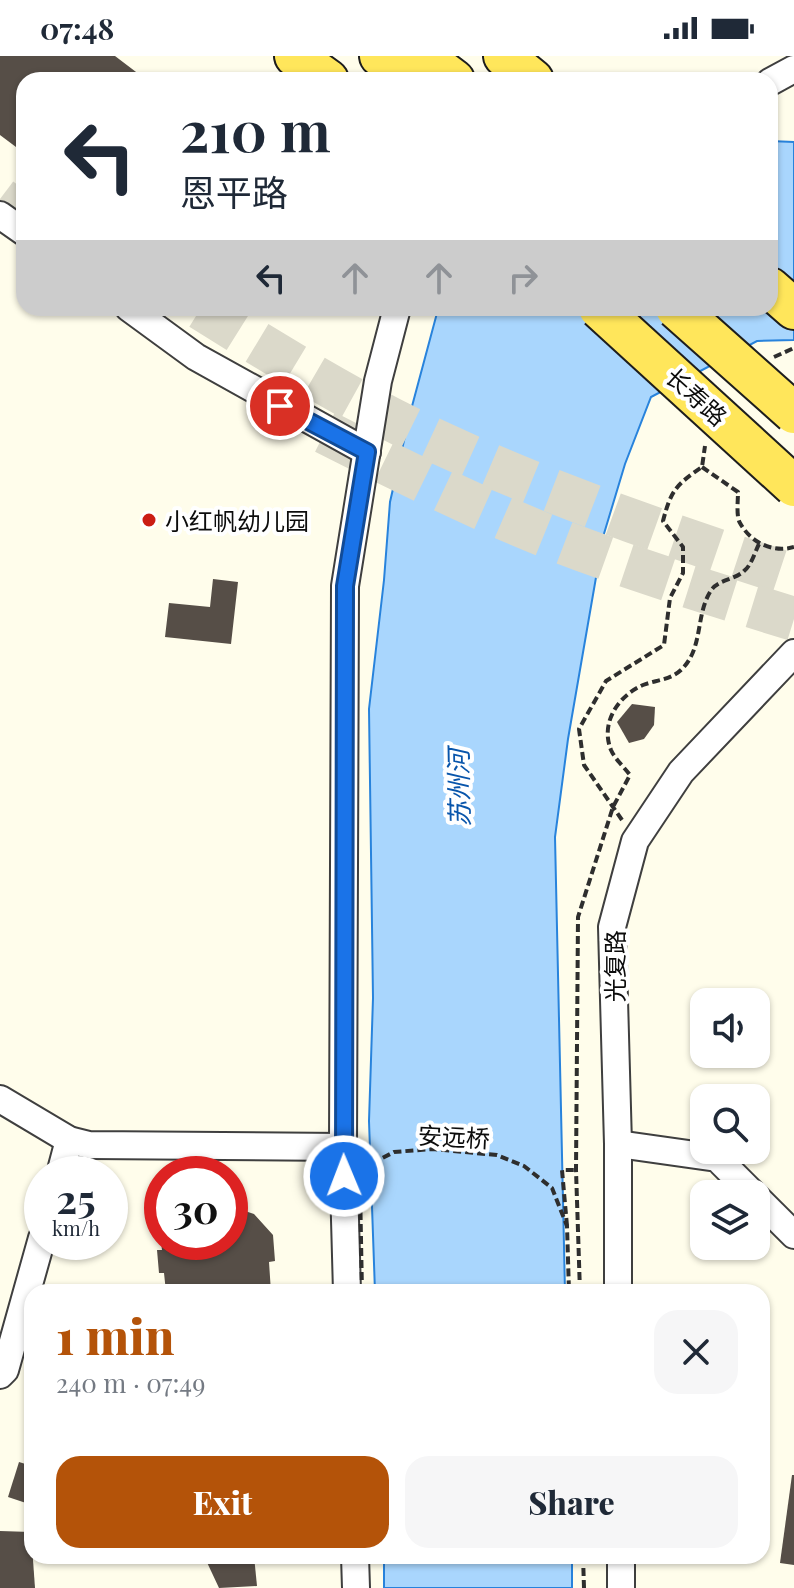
<!DOCTYPE html>
<html lang="en">
<head>
<meta charset="utf-8">
<style>
	body { margin:0; font-family:"Playfair Display","Noto Sans SC",serif; background:#f6f6f7; color:#1f2937; height:100vh; display:flex; flex-direction:column; font-size:30px; white-space:nowrap }
	* { box-sizing:border-box; margin:0 }
	p { font-size:26px; color:#747a83 }
	.icon { flex:none; width:44px; height:44px; fill:none; stroke:currentColor; stroke-width:2; stroke-linecap:round; stroke-linejoin:round }
	.map { position:relative; flex:1; overflow:hidden }
	.drawer { position:absolute; left:24px; top:1228px; width:746px; height:280px; display:flex; flex-direction:column; background:#fff; border-radius:24px; box-shadow:0 2px 6px #0004 }
	.drawer>* { flex:none }
	.banner { position:absolute; left:16px; top:16px; width:762px; height:244px; border-radius:24px; box-shadow:0 2px 6px #0004; background:#fff; color:#1f2937; overflow:hidden }
	.fabs { position:absolute; left:690px; top:932px; display:grid; gap:16px }
	.fabs a { display:grid; place-items:center; width:80px; height:80px; border-radius:16px; background:#fff; box-shadow:0 2px 6px #0004; font-size:40px }
	.speed { position:absolute; left:24px; top:1100px; display:flex; gap:16px; font-size:40px; font-weight:700; text-align:center }
	.speed>* { display:grid; place-content:center; width:104px; height:104px; border-radius:50%; background:#fff; box-shadow:0 2px 6px #0004; line-height:1 }
	.speed small { font-size:20px; font-weight:400 }
	.speed .limit { border:12px solid #d22; background:#fff; color:#111 }
	.pin { position:absolute; display:grid; place-items:center; width:68px; height:68px; color:#fff; margin:-34px; border:4px solid #fff; border-radius:50%; box-shadow:0 2px 8px #0007 }
	.me { position:absolute; width:88px; margin:-44px; rotate:359deg; stroke-linejoin:round; filter:drop-shadow(0 0 6px #0008) }
	.turn { display:flex; align-items:center; gap:28px; height:168px; padding:0 32px; font-size:36px }
	.turn .icon { width:104px; height:104px; stroke-width:2.5 }
	.turn b { display:block; font-size:56px; line-height:68px }
	.lanes { display:flex; align-items:center; height:76px; padding:0 32px; background:#0003; justify-content:center; gap:40px; direction:ltr }
	.lanes .off { opacity:.35 }
	.round { display:grid; place-items:center; flex:none; width:84px; height:84px; border-radius:24px; background:#f6f6f7 }
	.headline { display:flex; align-items:center; justify-content:space-between; height:136px; padding:0 32px }
	h1 { font-size:48px; font-weight:800; line-height:60px; color:#b45309 }
	.button { display:flex; gap:16px; margin-top:auto; padding:16px 32px }
	.button a { flex:1; height:92px; border-radius:24px; background:#b45309; color:#fff; font-size:32px; font-weight:800; line-height:92px; text-align:center }
	.button a+a { background:#f6f6f7; color:#1f2937 }
	.status { display:flex; justify-content:space-between; align-items:center; height:56px; padding:0 40px; background:#fff; direction:ltr }
	.status svg { height:22px; fill:currentColor }
	.map>svg:first-child { display:block }
	.water { fill:#a9d6fd; stroke:#2883dc; stroke-width:2 }
	.building { fill:#564e47 }
	.lines { fill:none; stroke-linecap:round; stroke-linejoin:round }
	.highway-tunnel { stroke:#dbd9ca; stroke-width:44; stroke-dasharray:44 22; stroke-linecap:butt }
	.street-casing { stroke:#3f3f3f; stroke-width:30 }
	.primary-casing { stroke:#1d1d1d; stroke-width:44 }
	.path { stroke:#2e2e2e; stroke-width:4; stroke-dasharray:8 4; stroke-linecap:butt }
	.street { stroke:#fff; stroke-width:26 }
	.primary { stroke:#ffe65b; stroke-width:40 }
	.primary-bridge-casing { stroke:#1d1d1d; stroke-width:44; stroke-linecap:butt }
	.path-bridge { stroke:#2e2e2e; stroke-width:4; stroke-dasharray:8 4; stroke-linecap:butt }
	.primary-bridge { stroke:#ffe65b; stroke-width:40 }
	.route-casing { stroke:#114b97; stroke-width:20 }
	.route { stroke:#1a73e8; stroke-width:14 }
	.poi-dot { fill:#cb1d15; stroke:#fff; stroke-width:3 }
	.labels { text-anchor:middle; dominant-baseline:central; stroke-width:8; stroke-linejoin:round; paint-order:stroke }
	.street-label { font-size:24px; fill:#0c0c0c; stroke:#fff }
	.poi-label { font-size:24px; fill:#0c0c0c; stroke:#fff; text-anchor:start }
	.water-label { font-size:26px; font-style:italic; fill:#0855ab; stroke:#fff }
</style>
</head>
<body>
<div class="status"><b>07:48</b><svg viewBox="0 0 49 12"><path d="M0 12V9h3v3zM5 12V6h3v6zM10 12V3h3v9zM15 12V0h3v12zM26 1h20v11H26zM47 4h2v5h-2z"/></svg></div>
<div class="map">
<svg width="794" height="1532" viewBox="0 0 794 1532">
	<rect width="100%" height="100%" fill="#fffdeb"/>
	<g class="water">
		<polygon points="770,85 794,86 794,284 757,285 651,341 625,408 603,481 568,683 555,781 565,1236 375,1236 369,1065 373,942 369,653 384,524 390,446 411,354 437,257 439,252 770,252"/>
		<rect x="384" y="1500" width="188" height="32"/>
	</g>
	<g class="building">
		<polygon points="0,0 115,0 140,19 136,24 24,24 24,97 0,79"/>
		<polygon points="213,523 238,526 231,588 165,581 169,547 210,551"/>
		<polygon points="632,648 655,651 654,669 644,683 629,687 617,666"/>
		<polygon points="230,1150 254,1158 273,1179 275,1205 269,1206 271,1236 166,1236 164,1217 159,1217 157,1194 162,1194 161,1186 230,1186"/>
		<polygon points="19,1406 32,1410 32,1449 8,1441"/>
		<polygon points="792,1419 794,1419 794,1509 780,1507"/>
		<polygon points="0,1475 31,1476 35,1532 0,1532"/>
		<polygon points="204,1500 254,1500 257,1530 219,1532"/>
	</g>
	<g class="lines">
		<g class="highway-tunnel">
			<polyline points="0,143 24,161"/>
			<path d="M 201,252 C 279,301 357,349 440,387 C 555,440 674,481 794,520"/>
			<path d="M 325,376 C 400,414 474,451 552,482 C 631,513 713,538 794,563"/>
		</g>
		<defs>
			<g id="street">
				<polyline points="770,26 794,13"/>
				<polyline points="0,159 24,176"/>
				<polyline points="129,252 196,301 367,396"/>
				<polyline points="0,1043 69,1084 89,1089 343,1091"/>
				<polyline points="618,1088 717,1102 753,1138"/>
				<polyline points="60,1118 69,1084"/>
				<polyline points="756,1141 794,1179"/>
				<polyline points="347,1236 343,1091 345,530 378,325 397,252"/>
				<polyline points="618,1236 618,1088 612,871 635,785 681,716 794,597"/>
				<polyline points="0,1319 5,1314 42,1182"/>
				<polyline points="355,1500 356,1532"/>
				<polyline points="621,1500 621,1532"/>
			</g>
			<g id="primary">
				<polyline points="295,0 328,24"/>
				<polyline points="380,0 410,24"/>
				<polyline points="422,0 454,24"/>
				<polyline points="504,0 533,24"/>
				<polyline points="770,232 794,253"/>
			</g>
		</defs>
		<use href="#street" class="street-casing"/>
		<use href="#primary" class="primary-casing"/>
		<g class="path">
			<polyline points="774,301 794,292"/>
			<path d="M 702,411 L 738,436 C 738,445 736,460 740,467 C 751,487 773,497 794,491"/>
			<path d="M 622,764 L 584,709 L 579,673 L 606,625 L 664,589 L 670,542 L 683,517 L 683,491 L 663,465 C 671,434 676,429 702,411 L 705,390"/>
			<polyline points="567,1170 562,1114 576,1114"/>
			<path d="M 580,1236 L 576,1114 L 578,861 L 613,751 L 630,719 C 624,711 615,703 611,694 C 600,667 618,640 643,629 C 656,624 671,624 682,613 C 704,591 695,557 712,533 C 719,524 736,523 744,515 C 751,510 755,496 759,488"/>
			<polyline points="583,1500 584,1532"/>
		</g>
		<use href="#street" class="street"/>
		<use href="#primary" class="primary"/>
		<defs>
			<g id="primary-bridge">
				<polyline points="599,252 794,430"/>
				<polyline points="676,252 794,357"/>
			</g>
		</defs>
		<use href="#primary-bridge" class="primary-bridge-casing"/>
		<polyline class="path-bridge" points="362,1236 360,1130 371,1108 394,1096 433,1093 497,1099 524,1110 552,1132 567,1170 569,1236"/>
		<use href="#primary-bridge" class="primary-bridge"/>
	</g>
	<g class="lines">
		<defs>
			<polyline id="route" points="280,350 367,396 345,530 344,1120"/>
		</defs>
		<use href="#route" class="route-casing"/>
		<use href="#route" class="route"/>
	</g>
	<circle class="poi-dot" cx="149" cy="464" r="8"/>
	<g class="labels">
		<g class="street-label">
			<text transform="translate(697 340) rotate(42)">长寿路</text>
			<text transform="translate(614 910) rotate(-90)">光复路</text>
			<text transform="translate(454 1080) rotate(3)">安远桥</text>
		</g>
		<g class="poi-label">
			<text x="165" y="464">小红帆幼儿园</text>
		</g>
		<g class="water-label">
			<text transform="translate(458 732) rotate(-91)">苏州河</text>
		</g>
	</g>
</svg>
<div class="fabs">
<a><svg class="icon" aria-label="sound" viewBox="0 0 24 24"><path d="M4 9h4l5-4v14l-5-4H4zM17 9q2 3 0 6"/></svg></a>
<a><svg class="icon" aria-label="search" viewBox="0 0 24 24"><circle cx="10" cy="10" r="6"/><path d="M15 15l6 6"/></svg></a>
<a><svg class="icon" aria-label="layers" viewBox="0 0 24 24"><path d="M12 4l9 5-9 5-9-5zM3 14l9 5 9-5"/></svg></a>
</div>
<div class="speed"><div>25<small>km/h</small></div><div class="limit">30</div></div>
<div class="pin" style="left:280px;top:350px;background:#d93025"><svg class="icon" aria-label="arrive" viewBox="0 0 24 24"><path d="M6 21V4h12l-3 4 3 4H6"/></svg></div>
<svg class="me" style="left:344px;top:1120px" viewBox="-20 -20 40 40"><circle r="17" fill="#1a73e8" stroke="#fff" stroke-width="3"/><path d="M0-11L8 9 0 5-8 9z" fill="#fff"/></svg>
<div class="banner">
<div class="turn"><svg class="icon" aria-label="left" viewBox="0 0 24 24"><path d="M17 20v-9H6M10 6l-5 5 5 5"/></svg><div><b>210 m</b>恩平路</div></div>
<div class="lanes"><svg class="icon" aria-label="left" viewBox="0 0 24 24"><path d="M17 20v-9H6M10 6l-5 5 5 5"/></svg><svg class="icon off" aria-label="ahead" viewBox="0 0 24 24"><path d="M12 20V5M6 11l6-6 6 6"/></svg><svg class="icon off" aria-label="ahead" viewBox="0 0 24 24"><path d="M12 20V5M6 11l6-6 6 6"/></svg><svg class="icon off" aria-label="right" viewBox="0 0 24 24"><path d="M7 20v-9h11M14 6l5 5-5 5"/></svg></div>
</div>
<section class="drawer">
<div class="headline"><div><h1>1 min</h1><p>240 m · 07:49</p></div><a class="round"><svg class="icon" aria-label="close" viewBox="0 0 24 24"><path d="M6 6l12 12M18 6L6 18"/></svg></a></div>
<div class="button"><a>Exit</a><a>Share</a></div>
</section>
</div>
</body>
</html>
